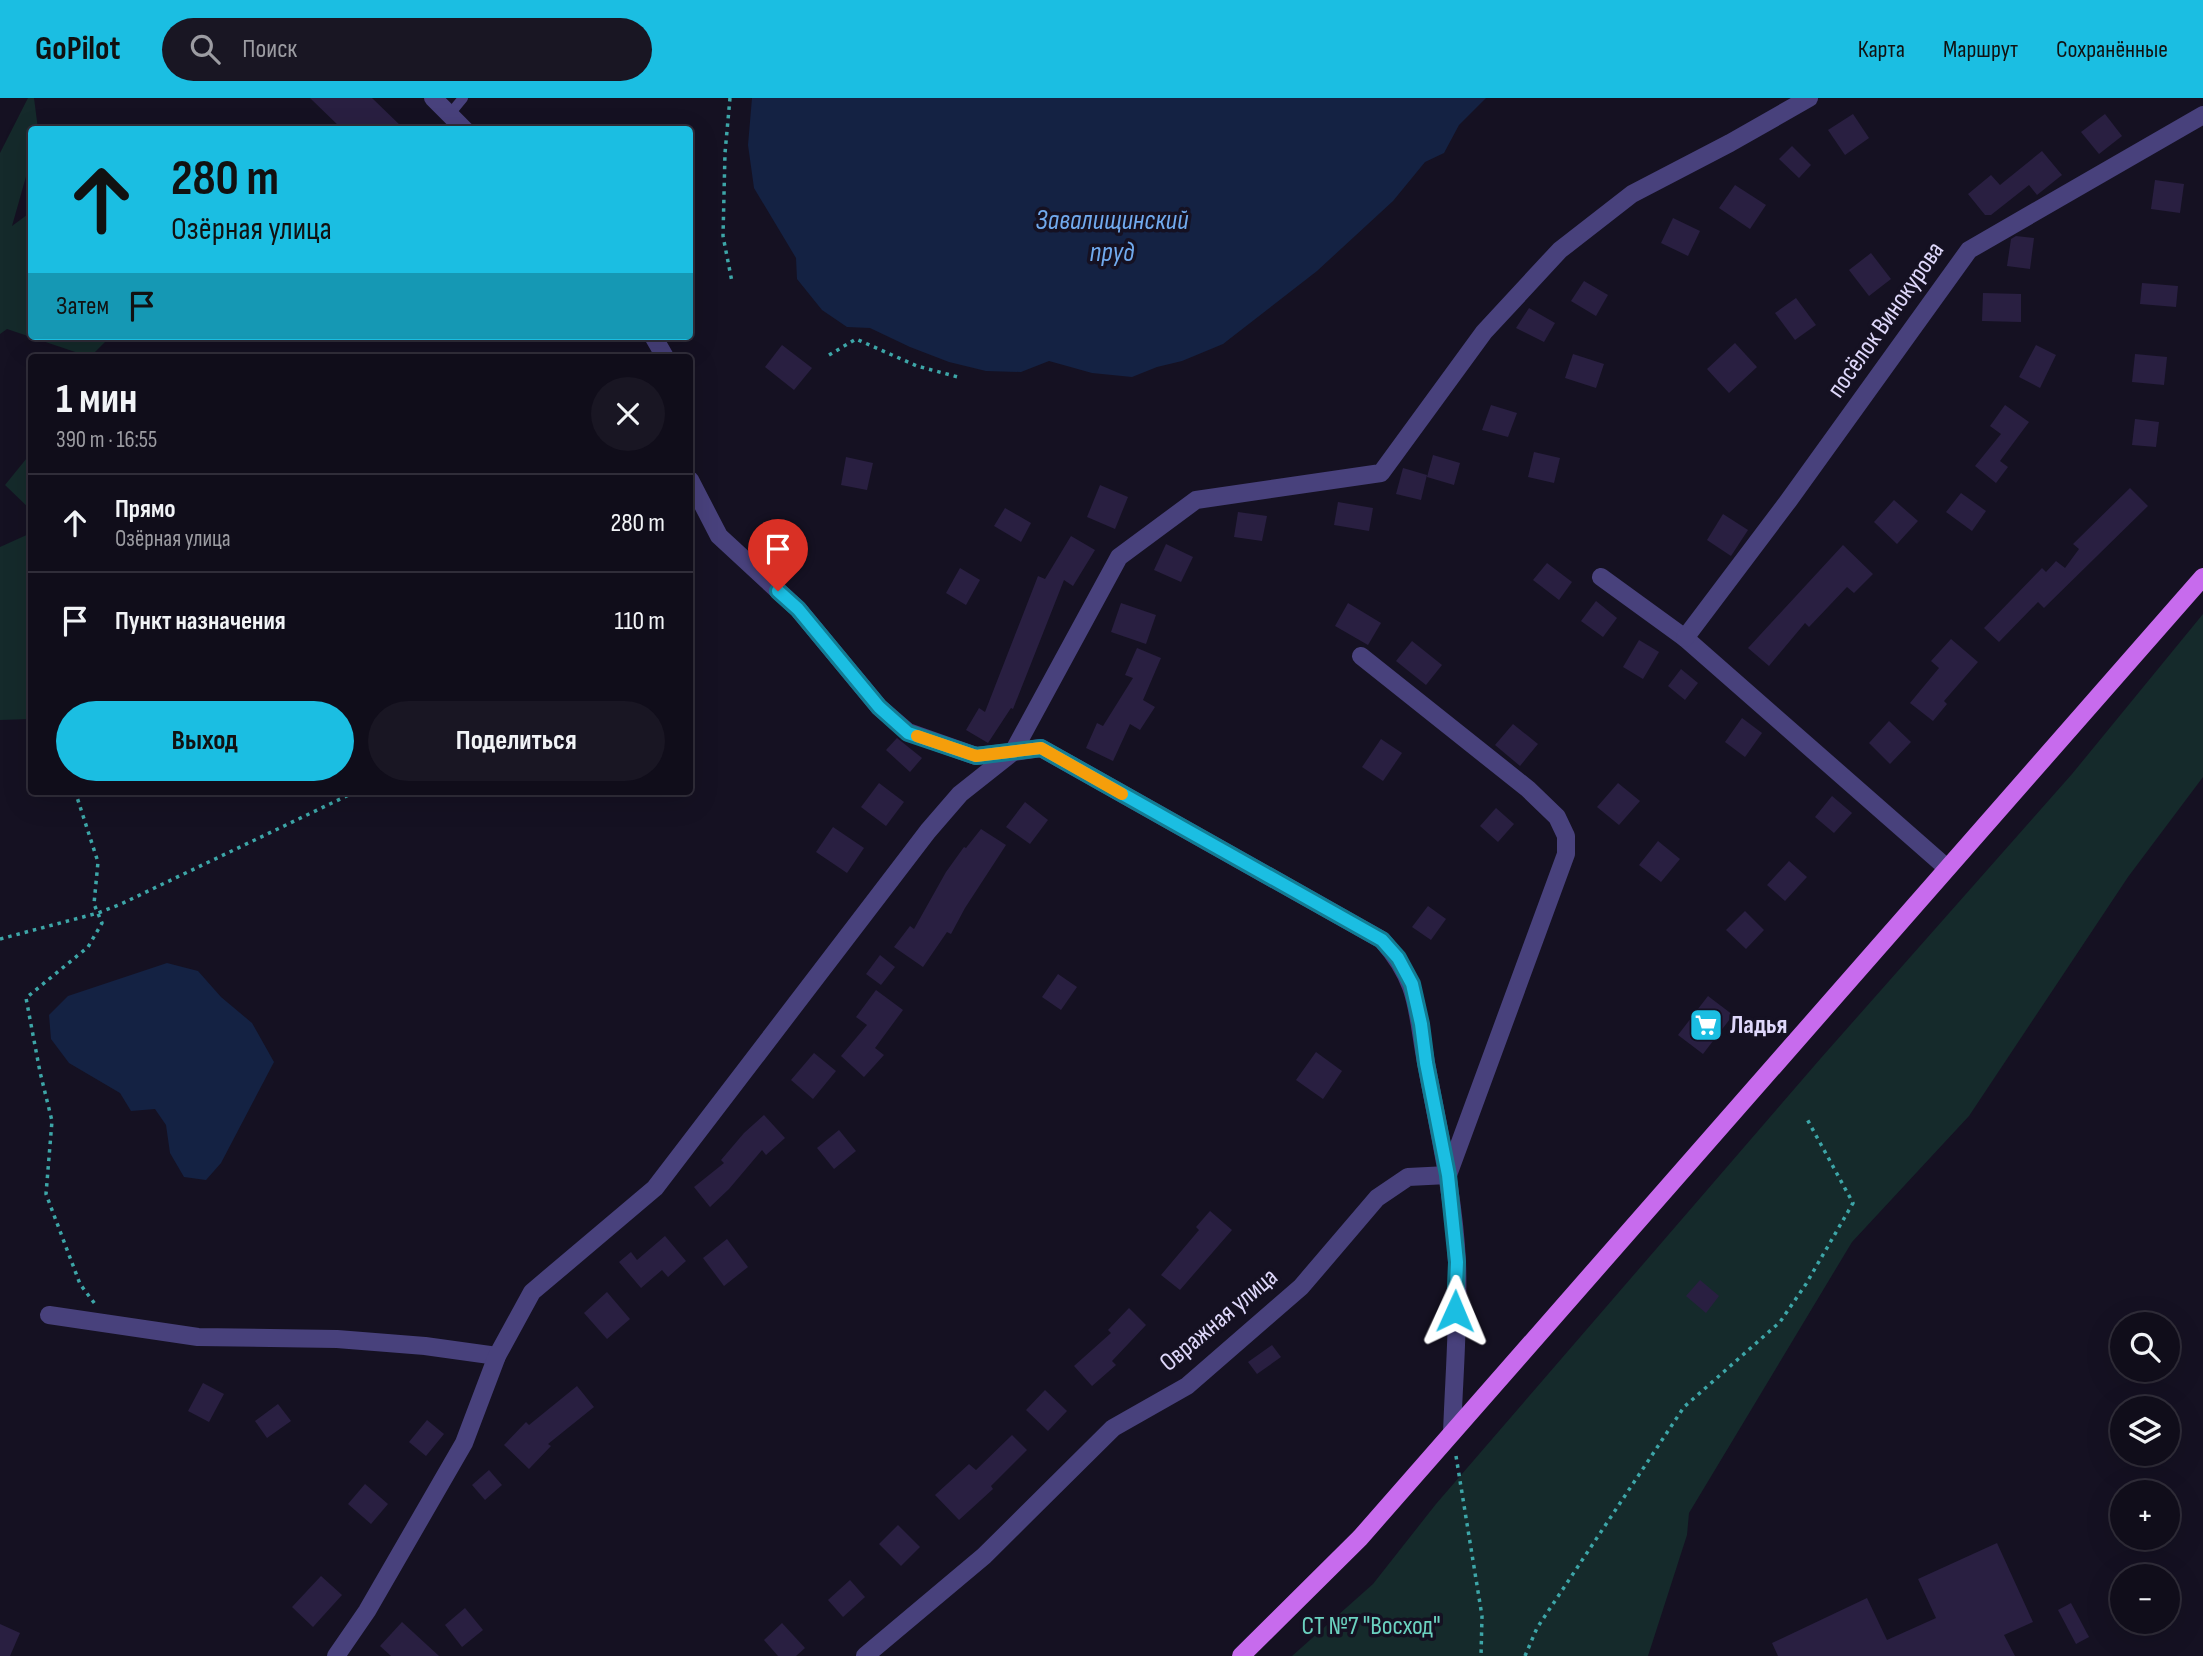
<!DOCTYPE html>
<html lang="ru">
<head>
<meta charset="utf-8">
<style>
	body { margin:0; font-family:"Sofia Sans Condensed",sans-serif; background:#191623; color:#f1f3f6; height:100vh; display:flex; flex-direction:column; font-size:26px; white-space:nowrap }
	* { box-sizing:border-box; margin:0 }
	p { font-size:23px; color:#9c9ca2 }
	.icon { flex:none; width:38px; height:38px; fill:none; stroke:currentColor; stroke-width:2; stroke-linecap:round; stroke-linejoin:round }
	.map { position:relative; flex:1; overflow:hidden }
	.side { position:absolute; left:28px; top:256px; width:665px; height:441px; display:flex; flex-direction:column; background:#100d1a; border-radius:7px; box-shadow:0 7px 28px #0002,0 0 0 2px #302d39 }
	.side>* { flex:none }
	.top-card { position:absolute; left:28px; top:28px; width:665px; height:214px; border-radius:7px; box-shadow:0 7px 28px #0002,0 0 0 2px #302d39; background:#1bbee2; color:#111; overflow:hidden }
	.controls { position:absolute; left:2110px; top:1214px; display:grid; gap:14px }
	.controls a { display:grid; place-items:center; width:70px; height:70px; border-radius:50%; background:#100d1a; box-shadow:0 7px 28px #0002,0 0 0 2px #302d39; font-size:35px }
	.pin { position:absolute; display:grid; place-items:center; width:60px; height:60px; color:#fff; margin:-72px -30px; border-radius:50% 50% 50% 0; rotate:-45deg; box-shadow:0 0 7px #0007 }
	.pin .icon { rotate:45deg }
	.me { position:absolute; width:77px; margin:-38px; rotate:1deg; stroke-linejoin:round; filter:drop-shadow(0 0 5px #0008) }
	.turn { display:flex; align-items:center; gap:24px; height:147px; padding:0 28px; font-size:32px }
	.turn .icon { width:91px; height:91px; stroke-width:2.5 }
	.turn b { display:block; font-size:49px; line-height:60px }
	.then { display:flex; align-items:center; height:66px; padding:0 28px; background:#0003; gap:14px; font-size:26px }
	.round { display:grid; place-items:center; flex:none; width:74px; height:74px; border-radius:37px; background:#191623 }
	.head { display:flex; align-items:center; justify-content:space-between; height:119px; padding:0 28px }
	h1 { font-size:42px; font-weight:700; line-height:52px }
	.cta { display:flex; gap:14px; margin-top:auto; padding:14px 28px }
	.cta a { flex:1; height:80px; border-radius:42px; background:#1bbee2; color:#111; font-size:28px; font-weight:700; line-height:80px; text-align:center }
	.cta a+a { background:#191623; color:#f1f3f6 }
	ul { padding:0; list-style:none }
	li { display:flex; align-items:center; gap:21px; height:98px; padding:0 28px; border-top:2px solid #302d39 }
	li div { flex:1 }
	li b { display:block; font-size:26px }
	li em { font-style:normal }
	header { display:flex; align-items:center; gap:42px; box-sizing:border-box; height:98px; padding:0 35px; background:#1bbee2; color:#111 }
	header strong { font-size:33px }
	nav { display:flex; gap:38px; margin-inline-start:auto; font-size:24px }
	.search { width:490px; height:63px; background:#191623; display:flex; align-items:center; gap:18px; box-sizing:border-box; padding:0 24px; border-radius:38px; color:#9c9ca2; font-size:26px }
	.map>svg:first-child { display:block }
	.green { fill:#152a2b }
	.water { fill:#142243 }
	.building { fill:#291f41 }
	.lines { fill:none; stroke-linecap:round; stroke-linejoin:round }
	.path { stroke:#3da6a8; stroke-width:3.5; stroke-dasharray:3.5 5; stroke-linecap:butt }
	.lane { stroke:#48417c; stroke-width:10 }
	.street { stroke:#48417c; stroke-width:18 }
	.primary { stroke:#c76bed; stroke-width:18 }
	.route-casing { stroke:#127c93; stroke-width:18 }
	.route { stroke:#1bbee2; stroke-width:12 }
	.slow { stroke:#f59e0b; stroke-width:12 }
	.labels { text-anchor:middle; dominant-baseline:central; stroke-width:7; stroke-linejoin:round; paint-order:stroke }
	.street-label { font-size:26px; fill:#ded7fa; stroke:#151122 }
	.poi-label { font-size:26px; font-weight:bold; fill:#ded7fa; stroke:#151122; text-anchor:start }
	.park-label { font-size:26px; fill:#6bd2c0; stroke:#151122 }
	.water-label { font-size:28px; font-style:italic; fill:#71aaee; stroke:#151122 }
</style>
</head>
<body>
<header>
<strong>GoPilot</strong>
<div class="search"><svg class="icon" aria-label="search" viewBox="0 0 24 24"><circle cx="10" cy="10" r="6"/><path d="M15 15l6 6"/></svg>Поиск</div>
<nav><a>Карта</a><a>Маршрут</a><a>Сохранённые</a></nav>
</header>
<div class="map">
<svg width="2203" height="1558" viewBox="0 0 2203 1558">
	<rect width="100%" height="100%" fill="#151122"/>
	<g class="green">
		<polygon points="28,0 34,0 38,31 32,32 31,61 12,128 31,114 32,238 111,238 90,259 7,231 0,236 0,55"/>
		<polygon points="31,355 31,412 5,387"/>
		<polygon points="31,435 31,621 0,622 0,449"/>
		<polygon points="2203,516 2203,679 2128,779 1969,1018 1852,1144 1689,1415 1687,1437 1648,1558 1292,1558 1373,1486 1436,1406 1821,960 2072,676"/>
	</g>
	<g class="water">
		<polygon points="752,0 1486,0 1459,27 1444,55 1425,64 1393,103 1317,173 1223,246 1182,263 1157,269 1132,279 1092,275 1049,263 1021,274 986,273 949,264 910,249 870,230 847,229 822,212 797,181 796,160 754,90 748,47"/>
		<polygon points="167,865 198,873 221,899 252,925 274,964 221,1065 206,1082 184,1079 170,1055 166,1027 155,1011 131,1013 120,995 69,965 51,941 49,917 68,898"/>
	</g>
	<g class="building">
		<polygon points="310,0 372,0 405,32 343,32"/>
		<polygon points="1853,16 1869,40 1845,57 1828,32"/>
		<polygon points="2105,16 2122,38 2099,56 2081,34"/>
		<polygon points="1792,48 1811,67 1799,80 1779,61"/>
		<polygon points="2042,53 2062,77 2037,97 2029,87 1991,117 1985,117 1968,96 1991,77 2000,87"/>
		<polygon points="2155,82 2184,86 2180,115 2151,111"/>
		<polygon points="1735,87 1766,107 1750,131 1719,110"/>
		<polygon points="1673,120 1700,133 1688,158 1661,145"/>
		<polygon points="2016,138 2034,140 2030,171 2007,168 2011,141"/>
		<polygon points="1871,155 1891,181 1869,198 1849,172"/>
		<polygon points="1584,183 1608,197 1596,218 1571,203"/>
		<polygon points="2142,185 2178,188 2176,209 2140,206"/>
		<polygon points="1983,195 2021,196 2021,224 1982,223"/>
		<polygon points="1796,200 1816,227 1795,242 1775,215"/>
		<polygon points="1529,210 1555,225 1544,244 1516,230"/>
		<polygon points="1735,245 1757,269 1729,295 1707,271"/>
		<polygon points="782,247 812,270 794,292 765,269"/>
		<polygon points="2036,247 2056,257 2040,290 2019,279"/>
		<polygon points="1573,256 1604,266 1596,290 1565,280"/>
		<polygon points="2135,256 2167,259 2164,287 2132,284"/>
		<polygon points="1491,307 1517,315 1508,339 1482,332"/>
		<polygon points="2005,307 2029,324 2000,363 2008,369 1996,385 1975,368 2001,336 1990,328"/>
		<polygon points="2135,321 2159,324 2156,349 2132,347"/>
		<polygon points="1534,354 1560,360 1554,385 1528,379"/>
		<polygon points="1433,357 1460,365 1454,387 1427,379"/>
		<polygon points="846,359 873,365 867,392 841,387"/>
		<polygon points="1403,370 1427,377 1421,402 1396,396"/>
		<polygon points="1100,387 1128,399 1115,431 1087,419"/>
		<polygon points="2130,390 2148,408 2044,510 2038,504 1999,544 1984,530 2042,470 2046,474 2056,463 2065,470 2079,451 2073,446"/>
		<polygon points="1961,395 1986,413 1972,433 1946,414"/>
		<polygon points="1894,402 1918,423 1897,446 1874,424"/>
		<polygon points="1338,404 1373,410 1369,433 1334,427"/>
		<polygon points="1005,410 1031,425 1021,444 994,428"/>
		<polygon points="1238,414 1267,418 1262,443 1234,439"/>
		<polygon points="1723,416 1748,432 1731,458 1707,442"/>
		<polygon points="1071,438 1095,452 1073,488 1064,482 1013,611 1011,610 988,645 966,632 979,610 985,614 1038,478 1045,481"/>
		<polygon points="1166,446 1193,459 1181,484 1154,472"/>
		<polygon points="1843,447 1873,476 1854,495 1847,489 1809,529 1805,525 1769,568 1748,550"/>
		<polygon points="1547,465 1572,484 1559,502 1533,482"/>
		<polygon points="960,470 980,482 966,507 946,495"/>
		<polygon points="1596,503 1617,520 1603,539 1581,523"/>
		<polygon points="1121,505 1156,517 1146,546 1111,534"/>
		<polygon points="1348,505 1381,525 1368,547 1335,528"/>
		<polygon points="1951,541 1978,564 1944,603 1947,606 1933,623 1910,605 1939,570 1931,563"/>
		<polygon points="1639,542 1659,554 1643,581 1623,569"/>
		<polygon points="1412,543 1442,567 1426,587 1396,563"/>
		<polygon points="1137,550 1161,560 1143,602 1155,609 1140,632 1130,626 1113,663 1086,650 1097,625 1103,628 1133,580 1125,577"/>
		<polygon points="1681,571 1698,585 1685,602 1668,588"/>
		<polygon points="1742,620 1762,635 1745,659 1725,644"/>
		<polygon points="1889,623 1911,644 1890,666 1869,645"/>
		<polygon points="1513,626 1538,646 1520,668 1495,647"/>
		<polygon points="897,640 922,660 910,674 886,652"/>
		<polygon points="1381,641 1402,655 1383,683 1362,669"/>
		<polygon points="879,685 904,704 886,728 861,709"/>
		<polygon points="1618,685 1640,703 1619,727 1597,709"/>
		<polygon points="1832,698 1852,715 1834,735 1815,719"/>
		<polygon points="1025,704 1048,722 1030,746 1006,729"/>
		<polygon points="1496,710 1514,726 1498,744 1480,728"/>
		<polygon points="833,729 864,750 847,775 816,754"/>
		<polygon points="981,731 1006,747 965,810 951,836 947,834 923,869 894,849 910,828 914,831 946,774 964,749 966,750"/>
		<polygon points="1658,743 1680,761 1661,784 1639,767"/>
		<polygon points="1789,763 1807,779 1785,803 1767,787"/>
		<polygon points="1428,808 1446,821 1431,842 1412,829"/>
		<polygon points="1745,813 1764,832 1746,851 1726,832"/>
		<polygon points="880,857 895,869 881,887 866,876"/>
		<polygon points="1058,876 1077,889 1061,912 1042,899"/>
		<polygon points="876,892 903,912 875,950 884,957 864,979 841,958 867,927 856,919"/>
		<polygon points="1708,898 1733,917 1703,956 1678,937"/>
		<polygon points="1316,954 1342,973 1323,1001 1296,982"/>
		<polygon points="814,955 836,973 813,1001 791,982"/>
		<polygon points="764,1017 785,1040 766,1057 762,1052 729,1091 710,1109 694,1089 724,1065 721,1062 744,1035"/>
		<polygon points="839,1032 856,1053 834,1071 817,1050"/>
		<polygon points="1210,1113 1232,1132 1180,1192 1161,1177 1199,1132 1196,1129"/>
		<polygon points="665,1138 686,1163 668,1179 662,1172 641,1190 619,1164 631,1154 637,1162"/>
		<polygon points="727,1141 748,1169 724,1188 703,1160"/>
		<polygon points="1700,1182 1719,1198 1706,1215 1686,1198"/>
		<polygon points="607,1194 630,1221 607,1241 584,1215"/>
		<polygon points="1129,1210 1146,1227 1112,1263 1116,1267 1092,1288 1074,1268 1111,1235 1108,1232"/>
		<polygon points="1272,1247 1281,1259 1257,1276 1248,1264"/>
		<polygon points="203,1285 224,1296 209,1324 188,1313"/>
		<polygon points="577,1288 594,1309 548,1346 551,1348 529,1371 504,1347 526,1324 529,1327"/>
		<polygon points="1045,1292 1067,1313 1048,1333 1026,1312"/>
		<polygon points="278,1306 291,1323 267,1340 255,1323"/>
		<polygon points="427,1322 444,1336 426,1358 409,1344"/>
		<polygon points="1012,1337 1027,1352 991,1388 993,1391 959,1422 935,1397 969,1366 976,1372"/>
		<polygon points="489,1372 502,1387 485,1402 472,1387"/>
		<polygon points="365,1386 388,1406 371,1426 348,1406"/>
		<polygon points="898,1427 920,1449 901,1468 879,1446"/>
		<polygon points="1997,1445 2033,1524 2004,1537 2015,1558 1778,1558 1772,1545 1867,1500 1887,1542 1936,1520 1918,1481"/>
		<polygon points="321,1478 342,1497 313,1529 292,1509"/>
		<polygon points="850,1482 865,1499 843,1519 828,1502"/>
		<polygon points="2071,1505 2089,1539 2076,1546 2058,1512"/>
		<polygon points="465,1510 483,1532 462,1549 445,1527"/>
		<polygon points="402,1524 439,1558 391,1558 380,1548"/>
		<polygon points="782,1525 805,1550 796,1558 778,1558 764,1542"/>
		<polygon points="0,1526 20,1535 10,1558 0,1558"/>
	</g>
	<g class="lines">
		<g class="path">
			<polyline points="730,0 725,55 723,138 732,184"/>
			<polyline points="829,257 856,241 917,268 958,279"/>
			<polyline points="30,560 32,566"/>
			<polyline points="75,693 98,764 94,806 102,825 88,849 26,900 40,974 52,1023 46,1096 80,1186 95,1206"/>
			<polyline points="0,841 98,815 121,806 357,693"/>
			<polyline points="1456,1358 1482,1518 1481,1558"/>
			<polyline points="1525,1558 1537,1530 1684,1309 1780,1224 1806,1186 1853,1105 1807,1021"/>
		</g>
		<polyline class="lane" points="449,17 463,0"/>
		<g class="street">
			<polyline points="433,0 465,32"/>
			<polyline points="653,238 665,259"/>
			<polyline points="690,382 719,438 798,511 879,609 908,634 976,658 1013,654 1119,459 1196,402 1381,375 1484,234 1560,152 1632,96 1730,45 1809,0"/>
			<polyline points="1601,479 1685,540 1947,770"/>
			<polyline points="1685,540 1789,402 1969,152 2203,17"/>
			<polyline points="1361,558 1528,691 1557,719 1566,738 1566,756 1448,1077"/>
			<polyline points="49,1217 198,1239 337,1241 425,1248 497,1258"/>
			<path d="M 336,1558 L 367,1513 L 464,1345 L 497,1258 L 532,1194 L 655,1090 L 928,733 L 960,696 L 1013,654 L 1041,650 L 1382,842 C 1421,886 1416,915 1427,970 C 1439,1034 1454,1099 1457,1164 C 1459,1221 1454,1279 1452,1335"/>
			<polyline points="865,1558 984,1458 1113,1330 1187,1288 1301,1189 1377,1100 1408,1079 1448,1077"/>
		</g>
		<polyline class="primary" points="1241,1558 1360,1440 2203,479"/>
	</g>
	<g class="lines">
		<defs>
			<polyline id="route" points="778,493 798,511 879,609 908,635 976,658 1041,650 1382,842 1398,860 1412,886 1421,926 1426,965 1448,1077 1457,1164 1455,1213"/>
		</defs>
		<use href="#route" class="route-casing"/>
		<use href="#route" class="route"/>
		<polyline class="slow" points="917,638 976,658 1041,650 1122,696"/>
	</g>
	<defs>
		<symbol id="supermarket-square" viewBox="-11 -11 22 22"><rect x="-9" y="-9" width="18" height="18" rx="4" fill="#1bbee2" stroke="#151122"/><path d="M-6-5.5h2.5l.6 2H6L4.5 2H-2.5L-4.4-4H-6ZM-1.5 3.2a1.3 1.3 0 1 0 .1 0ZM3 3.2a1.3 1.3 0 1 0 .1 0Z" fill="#fff"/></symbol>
	</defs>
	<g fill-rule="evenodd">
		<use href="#supermarket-square" x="1687" y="908" width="38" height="38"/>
	</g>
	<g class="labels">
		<g class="street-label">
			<text transform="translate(1886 222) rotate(-55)">посёлок Винокурова</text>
			<text transform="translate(1219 1222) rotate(-40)">Овражная улица</text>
		</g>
		<g class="poi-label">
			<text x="1730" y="927">Ладья</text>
		</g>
		<g class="park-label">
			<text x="1371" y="1528">СТ №7 "Восход"</text>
		</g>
		<g class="water-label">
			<text x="1112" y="122">Завалищинский<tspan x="1112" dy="32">пруд</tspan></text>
		</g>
	</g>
</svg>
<div class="controls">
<a><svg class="icon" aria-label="search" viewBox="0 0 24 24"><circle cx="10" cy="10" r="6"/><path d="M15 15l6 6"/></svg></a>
<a><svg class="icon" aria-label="layers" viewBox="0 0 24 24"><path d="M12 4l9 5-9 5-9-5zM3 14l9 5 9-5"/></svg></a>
<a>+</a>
<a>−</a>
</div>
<div class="pin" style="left:778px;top:493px;background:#d93025"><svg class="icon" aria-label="arrive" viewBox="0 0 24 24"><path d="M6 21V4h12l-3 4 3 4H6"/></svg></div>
<svg class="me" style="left:1455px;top:1213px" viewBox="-20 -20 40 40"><path d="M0-17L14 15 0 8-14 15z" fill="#1bbee2" stroke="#fff" stroke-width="4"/></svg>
<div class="top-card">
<div class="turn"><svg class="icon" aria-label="ahead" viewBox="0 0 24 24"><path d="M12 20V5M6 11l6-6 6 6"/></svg><div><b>280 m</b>Озёрная улица</div></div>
<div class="then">Затем<svg class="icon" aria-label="arrive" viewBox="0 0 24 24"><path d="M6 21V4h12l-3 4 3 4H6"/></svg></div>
</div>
<section class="side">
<div class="head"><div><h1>1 мин</h1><p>390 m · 16:55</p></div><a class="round"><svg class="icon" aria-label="close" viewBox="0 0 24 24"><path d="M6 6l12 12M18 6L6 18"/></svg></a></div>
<ul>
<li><svg class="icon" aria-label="ahead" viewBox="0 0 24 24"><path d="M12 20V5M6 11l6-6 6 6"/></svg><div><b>Прямо</b><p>Озёрная улица</p></div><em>280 m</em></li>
<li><svg class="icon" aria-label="arrive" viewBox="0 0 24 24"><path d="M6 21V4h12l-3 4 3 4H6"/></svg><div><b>Пункт назначения</b></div><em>110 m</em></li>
</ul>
<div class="cta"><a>Выход</a><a>Поделиться</a></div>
</section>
</div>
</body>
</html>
